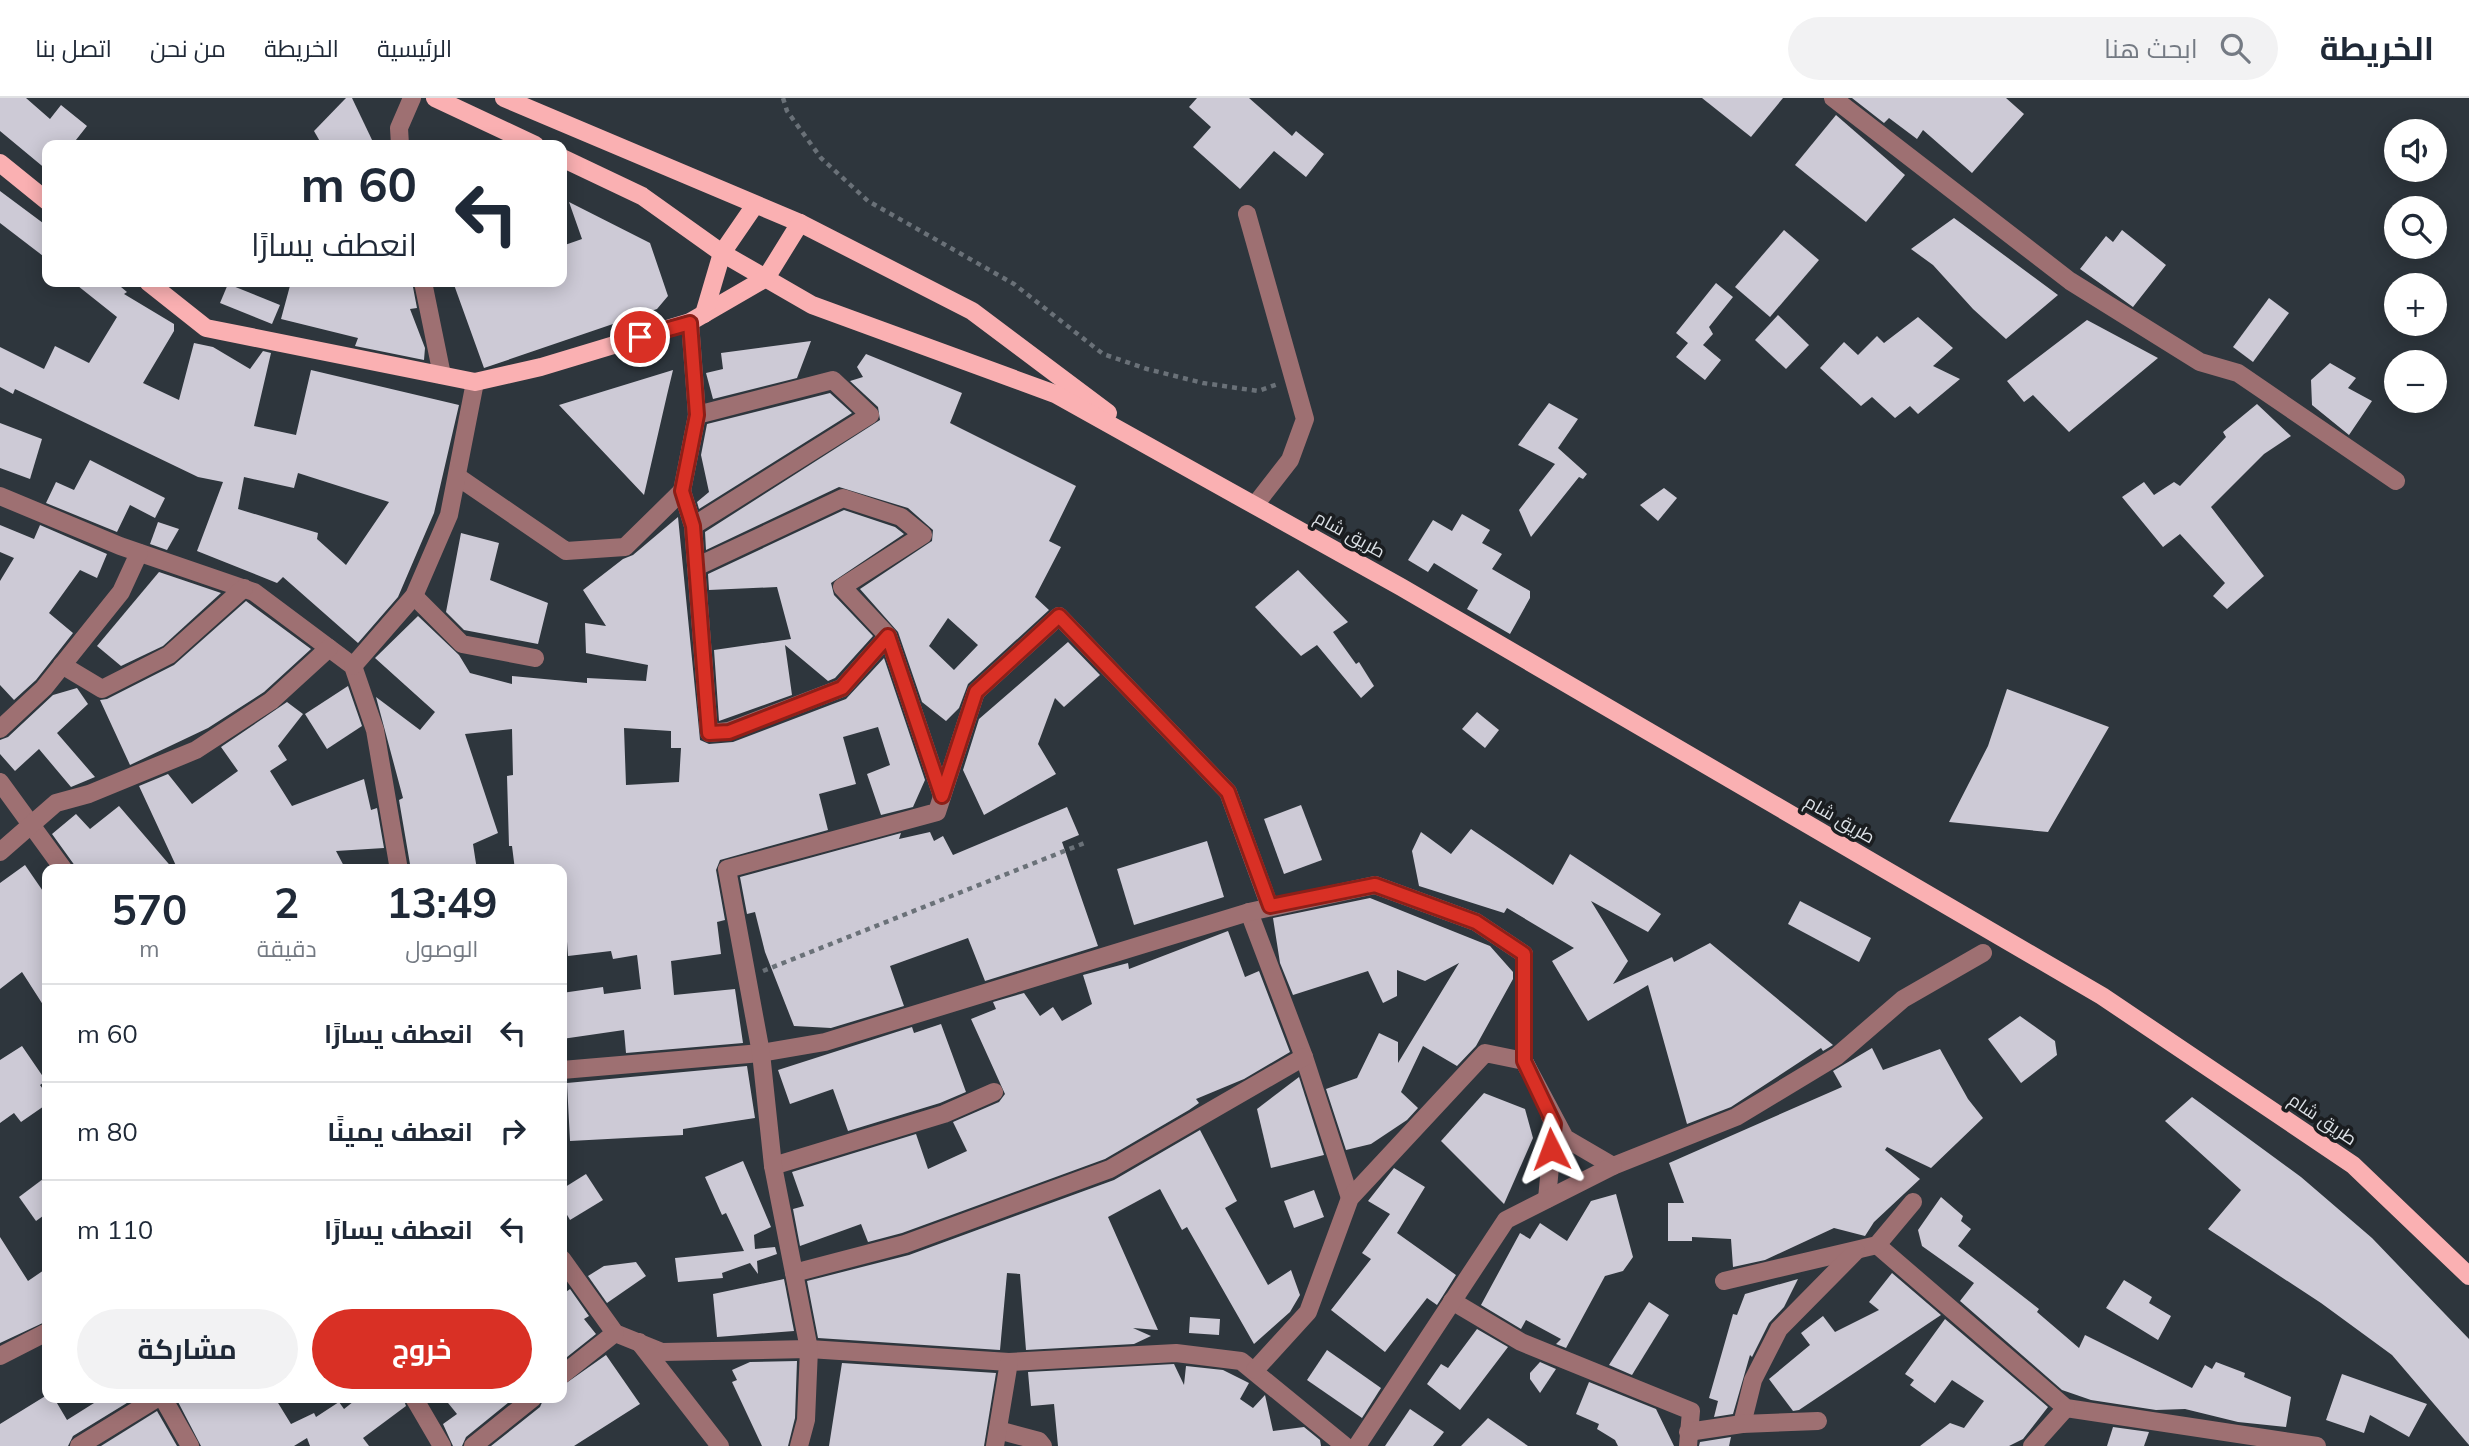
<!DOCTYPE html>
<html lang="ar">
<head>
<meta charset="utf-8">
<style>
	body { margin:0; font-family:Mulish,Cairo,sans-serif; background:#f2f2f3; color:#1f2937; direction:rtl; height:100vh; display:flex; flex-direction:column; font-size:26px; white-space:nowrap }
	* { box-sizing:border-box; margin:0 }
	p { font-size:23px; color:#747a83 }
	.icon { flex:none; width:38px; height:38px; fill:none; stroke:currentColor; stroke-width:2; stroke-linecap:round; stroke-linejoin:round }
	.map { position:relative; flex:1; overflow:hidden; direction:ltr }
	.sheet { position:absolute; left:42px; top:766px; width:525px; height:539px; display:flex; flex-direction:column; background:#fff; border-radius:14px; box-shadow:0 4px 18px #0003; direction:rtl }
	.sheet>* { flex:none }
	.top-card { position:absolute; left:42px; top:42px; width:525px; height:147px; border-radius:14px; box-shadow:0 4px 18px #0003; direction:rtl; background:#fff; color:#1f2937; overflow:hidden }
	.buttons { position:absolute; left:2384px; top:21px; display:grid; gap:14px }
	.buttons a { display:grid; place-items:center; width:63px; height:63px; border-radius:50%; background:#fff; box-shadow:0 4px 18px #0003; font-size:35px }
	.pin { position:absolute; display:grid; place-items:center; width:60px; height:60px; color:#fff; margin:-30px; border:4px solid #fff; border-radius:50%; box-shadow:0 2px 7px #0007 }
	.me { position:absolute; width:77px; margin:-38px; rotate:357deg; stroke-linejoin:round; filter:drop-shadow(0 0 5px #0008) }
	.turn { display:flex; align-items:center; gap:24px; height:147px; padding:0 35px; font-size:32px }
	.turn .icon { width:91px; height:91px; stroke-width:2.5 }
	.turn b { display:block; font-size:49px; line-height:60px }
	.eta { display:flex; justify-content:space-evenly; align-items:center; height:119px; text-align:center }
	.eta b { font-size:42px; font-weight:700; line-height:49px }
	.primary-button { display:flex; gap:14px; margin-top:auto; padding:14px 35px }
	.primary-button a { flex:1; height:80px; border-radius:42px; background:#d93025; color:#fff; font-size:28px; font-weight:700; line-height:80px; text-align:center }
	.primary-button a+a { background:#f2f2f3; color:#1f2937 }
	ul { padding:0; list-style:none }
	li { display:flex; align-items:center; gap:21px; height:98px; padding:0 35px; border-top:2px solid #e0e1e3 }
	li div { flex:1 }
	li b { display:block; font-size:26px }
	li em { font-style:normal }
	header { display:flex; align-items:center; gap:42px; box-sizing:border-box; height:98px; padding:0 35px; background:#fff; border-bottom:2px solid #e0e1e3 }
	header strong { font-size:33px }
	nav { display:flex; gap:38px; margin-inline-start:auto; font-size:24px }
	.search { width:490px; height:63px; background:#f2f2f3; display:flex; align-items:center; gap:18px; box-sizing:border-box; padding:0 24px; border-radius:38px; color:#747a83; font-size:26px }
	.map>svg:first-child { display:block }
	.building { fill:#cdcad6; fill-rule:evenodd }
	.lines { fill:none; stroke-linecap:round; stroke-linejoin:round }
	.path { stroke:#6a7178; stroke-width:4.5; stroke-dasharray:5 5; stroke-linecap:butt }
	.minor { stroke:#9e7072; stroke-width:18 }
	.major { stroke:#fab0b2; stroke-width:18 }
	.route-casing { stroke:#8d1f18; stroke-width:18 }
	.route { stroke:#d93025; stroke-width:12 }
	.labels { text-anchor:middle; dominant-baseline:central; stroke-width:7; stroke-linejoin:round; paint-order:stroke }
	.street-label { font-size:18px; fill:#dde2e7; stroke:#1a1d20 }
</style>
</head>
<body>
<header>
<strong>الخريطة</strong>
<div class="search"><svg class="icon" aria-label="search" viewBox="0 0 24 24"><circle cx="10" cy="10" r="6"/><path d="M15 15l6 6"/></svg>ابحث هنا</div>
<nav><a>الرئيسية</a><a>الخريطة</a><a>من نحن</a><a>اتصل بنا</a></nav>
</header>
<div class="map">
<svg width="2469" height="1348" viewBox="0 0 2469 1348">
	<rect width="100%" height="100%" fill="#2e363d"/>
	<g class="building">
		<polygon points="0,0 26,0 50,21 61,7 87,28 72,47 47,47 47,72 0,33"/>
		<polygon points="346,0 352,0 373,44 322,47 314,33"/>
		<polygon points="1197,0 1249,0 1292,38 1296,33 1324,56 1306,79 1274,53 1240,91 1193,49 1211,29 1189,9"/>
		<polygon points="1702,0 1783,0 1751,39"/>
		<polygon points="1852,0 2006,0 2024,16 1972,75 1923,32 1917,41 1889,20 1884,25"/>
		<polygon points="1836,17 1905,77 1866,124 1795,67"/>
		<polygon points="0,93 47,128 47,161 0,125"/>
		<polygon points="569,104 650,145 668,198 657,211 484,270 453,184 562,184 562,148 582,141"/>
		<polygon points="1954,120 2058,197 2006,241 1973,211 1933,167 1911,151"/>
		<polygon points="1784,132 1819,162 1770,219 1735,189"/>
		<polygon points="2122,132 2166,167 2133,209 2080,171 2106,138 2113,144"/>
		<path d="M 73,184 L 115,184 L 127,194 L 124,196 L 174,226 L 174,233 L 143,285 L 179,302 L 194,245 L 213,249 L 250,271 L 263,253 L 271,255 L 254,328 L 296,337 L 311,272 L 459,307 L 434,415 L 398,499 L 358,545 L 283,479 L 277,485 L 197,453 L 223,384 L 198,379 L 15,291 L 13,296 L 0,289 L 0,249 L 44,271 L 55,248 L 89,265 L 117,219 ZM 298,375 L 389,404 L 346,467 L 317,441 L 318,435 L 238,411 L 244,379 L 294,390 Z"/>
		<polygon points="291,184 412,184 417,210 410,211 425,250 424,262 355,248 358,240 281,221"/>
		<polygon points="1716,185 1733,199 1709,229 1713,236 1703,247 1721,262 1705,282 1676,259 1688,245 1676,235"/>
		<polygon points="228,186 280,207 272,226 220,205"/>
		<polygon points="2269,200 2289,215 2253,264 2233,249"/>
		<polygon points="1778,217 1809,247 1786,271 1755,242"/>
		<polygon points="1918,219 1953,250 1933,268 1960,281 1918,316 1910,308 1895,320 1872,299 1861,308 1820,270 1844,244 1858,257 1877,238 1884,245"/>
		<polygon points="2087,222 2158,260 2069,334 2033,297 2024,304 2007,283"/>
		<polygon points="811,243 797,280 713,301 706,275 723,271 721,255"/>
		<path d="M 866,256 L 962,295 L 950,325 L 1076,388 L 1049,443 L 1061,449 L 1035,499 L 1049,512 L 968,586 L 959,610 L 946,623 L 922,604 L 898,534 L 860,491 L 932,443 L 933,432 L 908,410 L 839,389 L 706,452 L 705,434 L 880,322 L 878,309 L 850,283 L 863,279 L 857,269 ZM 948,520 L 978,547 L 954,572 L 929,548 Z"/>
		<polygon points="2330,265 2356,280 2348,290 2372,303 2349,337 2312,307 2311,282"/>
		<polygon points="673,272 667,297 644,397 559,307"/>
		<polygon points="830,295 852,315 699,411 697,404 709,394 701,357 707,326"/>
		<polygon points="1549,305 1578,321 1558,350 1587,376 1583,381 1579,379 1531,439 1519,412 1555,366 1518,347"/>
		<polygon points="2257,306 2291,338 2264,356 2211,409 2264,478 2227,511 2213,498 2225,485 2180,436 2163,449 2122,399 2144,384 2154,397 2174,384 2180,388 2226,339 2223,334"/>
		<polygon points="0,325 42,341 30,381 0,370"/>
		<polygon points="90,362 165,400 155,420 130,407 117,434 46,405 56,384 74,392"/>
		<polygon points="1664,390 1677,400 1658,423 1640,407"/>
		<polygon points="844,412 895,429 904,436 831,485 834,497 873,538 835,580 828,583 785,547 792,597 719,623 714,552 791,541 777,489 709,492 708,476"/>
		<polygon points="1462,416 1490,432 1482,445 1502,456 1492,471 1530,493 1530,500 1510,536 1467,511 1478,492 1434,465 1428,474 1408,462 1433,422 1452,433"/>
		<path d="M 678,419 L 700,642 L 709,646 L 733,644 L 846,601 L 884,560 L 925,682 L 913,709 L 881,717 L 867,676 L 890,667 L 878,629 L 843,639 L 856,686 L 819,696 L 828,732 L 720,762 L 716,772 L 725,822 L 717,824 L 721,856 L 671,863 L 674,897 L 735,891 L 743,945 L 626,955 L 624,932 L 562,941 L 562,895 L 603,889 L 604,896 L 641,891 L 637,857 L 613,861 L 611,853 L 568,858 L 562,772 L 515,772 L 512,748 L 509,748 L 507,678 L 513,677 L 512,631 L 465,636 L 498,735 L 473,746 L 477,772 L 411,772 L 399,702 L 403,700 L 376,599 L 420,632 L 435,614 L 375,560 L 418,518 L 459,557 L 470,575 L 512,586 L 512,578 L 587,585 L 587,580 L 646,583 L 648,567 L 586,555 L 585,525 L 606,528 L 583,492 L 623,461 L 633,457 ZM 624,630 L 671,633 L 671,650 L 681,650 L 679,684 L 626,687 Z"/>
		<polygon points="158,424 179,431 167,452 150,446"/>
		<polygon points="0,427 34,441 40,427 107,456 97,480 80,472 49,515 73,535 36,582 14,602 0,587 0,483 14,460 0,454"/>
		<polygon points="461,435 499,445 490,482 548,505 538,546 464,532 446,514"/>
		<polygon points="1298,472 1348,524 1333,534 1356,566 1359,564 1374,588 1361,600 1317,547 1301,558 1255,509"/>
		<polygon points="159,474 221,495 163,548 121,568 97,548"/>
		<polygon points="246,503 311,551 264,594 208,630 130,667 100,602 107,601 174,567"/>
		<polygon points="1068,544 1100,577 1064,609 1055,600 1038,646 1056,676 984,717 963,672 979,621"/>
		<polygon points="348,588 362,628 327,651 305,616"/>
		<polygon points="77,590 88,606 57,635 95,679 71,689 39,651 15,673 0,656 0,642 8,639 53,597"/>
		<polygon points="2007,591 2109,629 2048,734 1949,724 1988,648"/>
		<polygon points="287,604 303,616 278,648 287,662 270,673 292,708 364,681 371,712 377,710 384,750 336,753 346,772 178,772 139,688 168,676 192,706 238,673 221,649"/>
		<polygon points="1477,614 1499,632 1485,650 1462,631"/>
		<polygon points="1301,707 1322,762 1284,776 1264,721"/>
		<polygon points="119,708 174,772 78,772 52,736 76,716 90,731"/>
		<polygon points="1067,709 1079,737 1062,744 1098,848 985,883 968,840 890,868 904,908 831,930 794,928 765,854 755,814 747,816 740,779 901,735 899,741 930,734 934,743 943,738 953,757"/>
		<polygon points="1471,731 1553,787 1570,756 1661,816 1648,834 1591,803 1628,863 1613,886 1672,859 1674,864 1710,845 1833,947 1823,953 1821,950 1731,1009 1687,1026 1648,887 1588,923 1552,863 1574,850 1507,810 1504,815 1419,788 1412,753 1421,734 1451,756"/>
		<polygon points="1207,743 1224,799 1134,827 1117,771"/>
		<polygon points="25,767 47,799 47,913 22,874 0,891 0,785"/>
		<polygon points="1370,800 1490,848 1513,874 1513,881 1476,948 1457,968 1423,948 1401,994 1418,1010 1407,1022 1371,1046 1346,1052 1326,991 1357,980 1379,935 1398,944 1398,965 1459,865 1425,883 1397,872 1397,898 1383,905 1368,873 1293,897 1280,865 1273,820"/>
		<polygon points="1800,803 1871,840 1859,864 1788,826"/>
		<polygon points="1228,833 1245,879 1259,873 1290,954 1244,981 1196,1001 1199,1005 1189,1012 1105,1061 902,1135 868,1144 861,1126 800,1148 793,1111 804,1108 792,1074 916,1036 928,1071 967,1053 953,1024 999,1004 1005,996 971,921 996,911 993,904 1024,895 1040,918 1053,909 1062,923 1092,906 1083,877 1128,865 1129,871"/>
		<polygon points="2020,918 2055,943 2057,957 2021,985 1988,941"/>
		<polygon points="941,926 966,994 940,1005 848,1033 833,991 790,1006 778,972 912,929 914,935"/>
		<polygon points="22,948 46,983 40,987 47,997 47,1006 21,1024 14,1015 0,1025 0,962"/>
		<polygon points="1872,950 1883,972 1940,951 1968,1001 1983,1020 1931,1070 1887,1049 1885,1052 1920,1081 1874,1124 1865,1138 1834,1130 1765,1162 1733,1169 1731,1141 1692,1139 1692,1143 1668,1143 1668,1105 1684,1105 1669,1065 1842,989 1833,973"/>
		<polygon points="747,968 755,1020 683,1031 683,1037 570,1043 567,985"/>
		<polygon points="1299,979 1324,1057 1271,1070 1257,1011"/>
		<polygon points="1484,995 1525,1011 1533,1040 1504,1106 1441,1043"/>
		<polygon points="2192,999 2301,1079 2372,1140 2469,1241 2469,1347 2392,1257 2321,1205 2208,1131 2241,1092 2165,1023"/>
		<polygon points="1200,1032 1237,1103 1225,1110 1268,1187 1291,1172 1300,1197 1290,1214 1254,1246 1187,1129 1182,1132 1160,1091 1108,1119 1158,1232 1133,1230 1151,1238 1134,1246 1026,1252 1020,1176 1007,1175 1000,1252 818,1240 807,1183 909,1157 1114,1082"/>
		<polygon points="743,1063 771,1129 754,1137 755,1151 775,1149 777,1156 757,1163 758,1176 750,1165 722,1175 723,1180 678,1184 675,1160 744,1153 726,1115 722,1117 705,1079"/>
		<polygon points="1394,1070 1425,1089 1397,1135 1456,1177 1437,1207 1427,1200 1385,1254 1331,1212 1371,1161 1362,1155 1390,1116 1368,1103"/>
		<polygon points="586,1076 603,1102 570,1122 562,1108 562,1091"/>
		<polygon points="47,1078 47,1115 36,1123 19,1099"/>
		<polygon points="1314,1092 1324,1119 1294,1130 1284,1103"/>
		<polygon points="1616,1096 1633,1159 1623,1173 1605,1178 1566,1250 1556,1246 1561,1241 1526,1222 1521,1231 1481,1207 1520,1135 1530,1141 1540,1125 1567,1143 1591,1103"/>
		<polygon points="1941,1099 1963,1118 1961,1123 1971,1131 1958,1148 2039,1211 2037,1214 2079,1250 2085,1237 2192,1290 2205,1267 2212,1271 2216,1264 2245,1275 2244,1279 2291,1299 2286,1329 2238,1324 2185,1311 2156,1312 2091,1302 2062,1292 1960,1203 1974,1185 1922,1148 1918,1132"/>
		<polygon points="0,1139 28,1183 47,1170 47,1223 0,1245"/>
		<polygon points="636,1164 646,1178 607,1205 588,1178 604,1168"/>
		<polygon points="1892,1175 1941,1217 1799,1312 1793,1313 1769,1281 1810,1247 1801,1235 1823,1218 1835,1234 1879,1212 1869,1204"/>
		<polygon points="784,1181 794,1233 717,1239 713,1196"/>
		<polygon points="1798,1181 1784,1209 1769,1225 1752,1259 1750,1257 1733,1316 1714,1319 1718,1303 1709,1300 1733,1216 1737,1217 1745,1196"/>
		<polygon points="2124,1182 2152,1199 2149,1205 2171,1218 2158,1242 2106,1210"/>
		<polygon points="570,1191 589,1218 584,1221 596,1236 562,1263 562,1197"/>
		<polygon points="1649,1204 1669,1217 1632,1277 1609,1267"/>
		<polygon points="1190,1219 1220,1221 1219,1237 1189,1235"/>
		<polygon points="1945,1221 2048,1309 2023,1341 2009,1348 1920,1348 1950,1325 1964,1330 1984,1303 1952,1282 1935,1305 1910,1287 1914,1282 1905,1276"/>
		<polygon points="1477,1231 1508,1249 1460,1312 1427,1286 1441,1266 1448,1270"/>
		<polygon points="1327,1252 1381,1290 1362,1320 1307,1282"/>
		<polygon points="606,1257 640,1306 574,1348 491,1348 540,1309 544,1300 562,1300 562,1288"/>
		<polygon points="797,1263 795,1320 788,1348 762,1348 732,1284 737,1282 732,1272 750,1264"/>
		<polygon points="1540,1264 1556,1271 1540,1295 1530,1281 1530,1275"/>
		<polygon points="842,1265 996,1275 984,1348 829,1348"/>
		<polygon points="1174,1266 1184,1287 1186,1268 1223,1272 1249,1285 1240,1301 1253,1310 1265,1297 1273,1333 1304,1329 1320,1342 1321,1348 1058,1348 1054,1306 1031,1308 1028,1274"/>
		<polygon points="2342,1276 2427,1306 2409,1339 2370,1317 2364,1335 2326,1322"/>
		<polygon points="1589,1284 1656,1311 1674,1348 1618,1348 1615,1342 1597,1331 1599,1326 1576,1316"/>
		<polygon points="47,1297 47,1300 54,1300 67,1322 102,1300 135,1300 73,1338 68,1348 0,1348 0,1326"/>
		<polygon points="176,1300 275,1300 291,1326 314,1315 316,1319 339,1304 344,1311 358,1300 403,1300 406,1308 363,1340 369,1348 310,1348 307,1340 294,1348 201,1348"/>
		<polygon points="444,1300 514,1300 466,1339 462,1348 453,1348 443,1326 457,1316"/>
		<polygon points="1410,1311 1444,1334 1433,1348 1385,1348"/>
		<polygon points="157,1313 177,1348 101,1348"/>
		<polygon points="1488,1320 1528,1348 1461,1348"/>
		<polygon points="2113,1329 2149,1334 2144,1348 2107,1348"/>
		<polygon points="1731,1339 1729,1348 1699,1348 1700,1344"/>
	</g>
	<g class="lines">
		<g class="path">
			<polyline points="783,0 787,13 821,60 868,103 1014,186 1103,256 1147,271 1203,285 1258,293 1278,286"/>
			<polyline points="763,873 1087,744"/>
		</g>
		<g class="minor">
			<polyline points="1833,0 2070,183 2200,264 2238,275 2396,383"/>
			<polyline points="400,47 399,30 412,0"/>
			<polyline points="1247,116 1305,321 1290,362 1255,407"/>
			<polyline points="423,184 442,277"/>
			<polyline points="458,379 566,453 625,449 682,393 693,428 709,635 729,633 842,590 888,538 942,698"/>
			<polyline points="682,393 697,317 690,224"/>
			<polyline points="0,398 120,448 254,494 353,568 375,632 399,772"/>
			<polyline points="693,428 870,317 833,282 697,317"/>
			<polyline points="696,469 843,400 901,419 923,437 842,489 888,538"/>
			<polyline points="414,498 462,546 535,560"/>
			<polyline points="62,567 102,591 169,557 244,490"/>
			<polyline points="353,568 414,498 449,417 475,284"/>
			<polyline points="0,631 44,590 121,494 139,455"/>
			<polyline points="0,684 64,772"/>
			<polyline points="0,754 56,705 89,696 196,652 271,603 329,550"/>
			<polyline points="1249,814 1304,959 1350,1100"/>
			<polyline points="562,972 761,955 825,944 1249,814 1375,787 1476,824 1524,856 1524,963 1565,1040 1613,1068 1736,1019 1837,958 1903,901 1983,855"/>
			<polyline points="773,1068 944,1016 994,994"/>
			<polyline points="1547,1101 1554,1026 1550,1018"/>
			<polyline points="1877,1147 2066,1310 2317,1348"/>
			<polyline points="562,1161 615,1235 662,1254 809,1251 1009,1264 1176,1255 1241,1263 1345,1348"/>
			<polyline points="794,1175 905,1146 1110,1071 1304,959"/>
			<polyline points="1724,1183 1877,1147 1913,1104"/>
			<polyline points="1452,1203 1521,1244 1691,1313 1688,1348"/>
			<polyline points="639,1244 720,1348"/>
			<polyline points="0,1258 47,1234"/>
			<polyline points="1255,1272 1308,1214 1350,1100 1485,955 1524,963 1528,971"/>
			<polyline points="562,1277 615,1235"/>
			<polyline points="163,1300 190,1348"/>
			<polyline points="414,1300 442,1348"/>
			<polyline points="1742,1326 1753,1282 1779,1231 1856,1153"/>
			<polyline points="998,1332 1039,1343 1043,1348"/>
			<polyline points="1688,1334 1742,1326 1818,1323"/>
			<polyline points="79,1348 157,1300"/>
			<polyline points="473,1348 533,1300"/>
			<polyline points="799,1348 806,1322 809,1251 773,1068 761,955 727,771 937,714 976,594 1059,518 1228,694 1270,809"/>
			<polyline points="995,1348 1009,1264"/>
			<polyline points="1357,1348 1506,1122 1613,1068"/>
			<polyline points="2032,1348 2066,1310"/>
		</g>
		<g class="major">
			<polyline points="435,0 535,47"/>
			<polyline points="504,0 800,125 972,213 1108,315"/>
			<polyline points="562,60 642,98 722,155 812,207 1055,296 1401,489 2102,898 2353,1067 2469,1178"/>
			<polyline points="0,65 47,103"/>
			<polyline points="148,184 206,230 475,284 541,269 690,224 766,180 800,125"/>
			<polyline points="704,216 722,155 755,107"/>
		</g>
	</g>
	<g class="lines">
		<defs>
			<polyline id="route" points="640,239 690,225 697,317 682,393 693,428 709,635 729,634 842,590 888,538 942,698 976,594 1059,518 1228,694 1270,808 1375,787 1476,824 1524,856 1524,963 1554,1026 1551,1051"/>
		</defs>
		<use href="#route" class="route-casing"/>
		<use href="#route" class="route"/>
	</g>
	<g class="labels">
		<g class="street-label">
			<text transform="translate(1350 436) rotate(29)">طريق شام</text>
			<text transform="translate(1840 721) rotate(30)">طريق شام</text>
			<text transform="translate(2323 1021) rotate(34)">طريق شام</text>
		</g>
	</g>
</svg>
<div class="buttons">
<a><svg class="icon" aria-label="sound" viewBox="0 0 24 24"><path d="M4 9h4l5-4v14l-5-4H4zM17 9q2 3 0 6"/></svg></a>
<a><svg class="icon" aria-label="search" viewBox="0 0 24 24"><circle cx="10" cy="10" r="6"/><path d="M15 15l6 6"/></svg></a>
<a>+</a>
<a>−</a>
</div>
<div class="pin" style="left:640px;top:239px;background:#d93025"><svg class="icon" aria-label="arrive" viewBox="0 0 24 24"><path d="M6 21V4h12l-3 4 3 4H6"/></svg></div>
<svg class="me" style="left:1551px;top:1051px" viewBox="-20 -20 40 40"><path d="M0-17L14 15 0 8-14 15z" fill="#d93025" stroke="#fff" stroke-width="4"/></svg>
<div class="top-card">
<div class="turn"><svg class="icon" aria-label="left" viewBox="0 0 24 24"><path d="M17 20v-9H6M10 6l-5 5 5 5"/></svg><div><b>60 m</b>انعطف يسارًا</div></div>
</div>
<section class="sheet">
<div class="eta">
<div><b>13:49</b><p>الوصول</p></div>
<div><b>2</b><p>دقيقة</p></div>
<div><b>570</b><p>m</p></div>
</div>
<ul>
<li><svg class="icon" aria-label="left" viewBox="0 0 24 24"><path d="M17 20v-9H6M10 6l-5 5 5 5"/></svg><div><b>انعطف يسارًا</b></div><em>60 m</em></li>
<li><svg class="icon" aria-label="right" viewBox="0 0 24 24"><path d="M7 20v-9h11M14 6l5 5-5 5"/></svg><div><b>انعطف يمينًا</b></div><em>80 m</em></li>
<li><svg class="icon" aria-label="left" viewBox="0 0 24 24"><path d="M17 20v-9H6M10 6l-5 5 5 5"/></svg><div><b>انعطف يسارًا</b></div><em>110 m</em></li>
</ul>
<div class="primary-button"><a>خروج</a><a>مشاركة</a></div>
</section>
</div>
</body>
</html>
